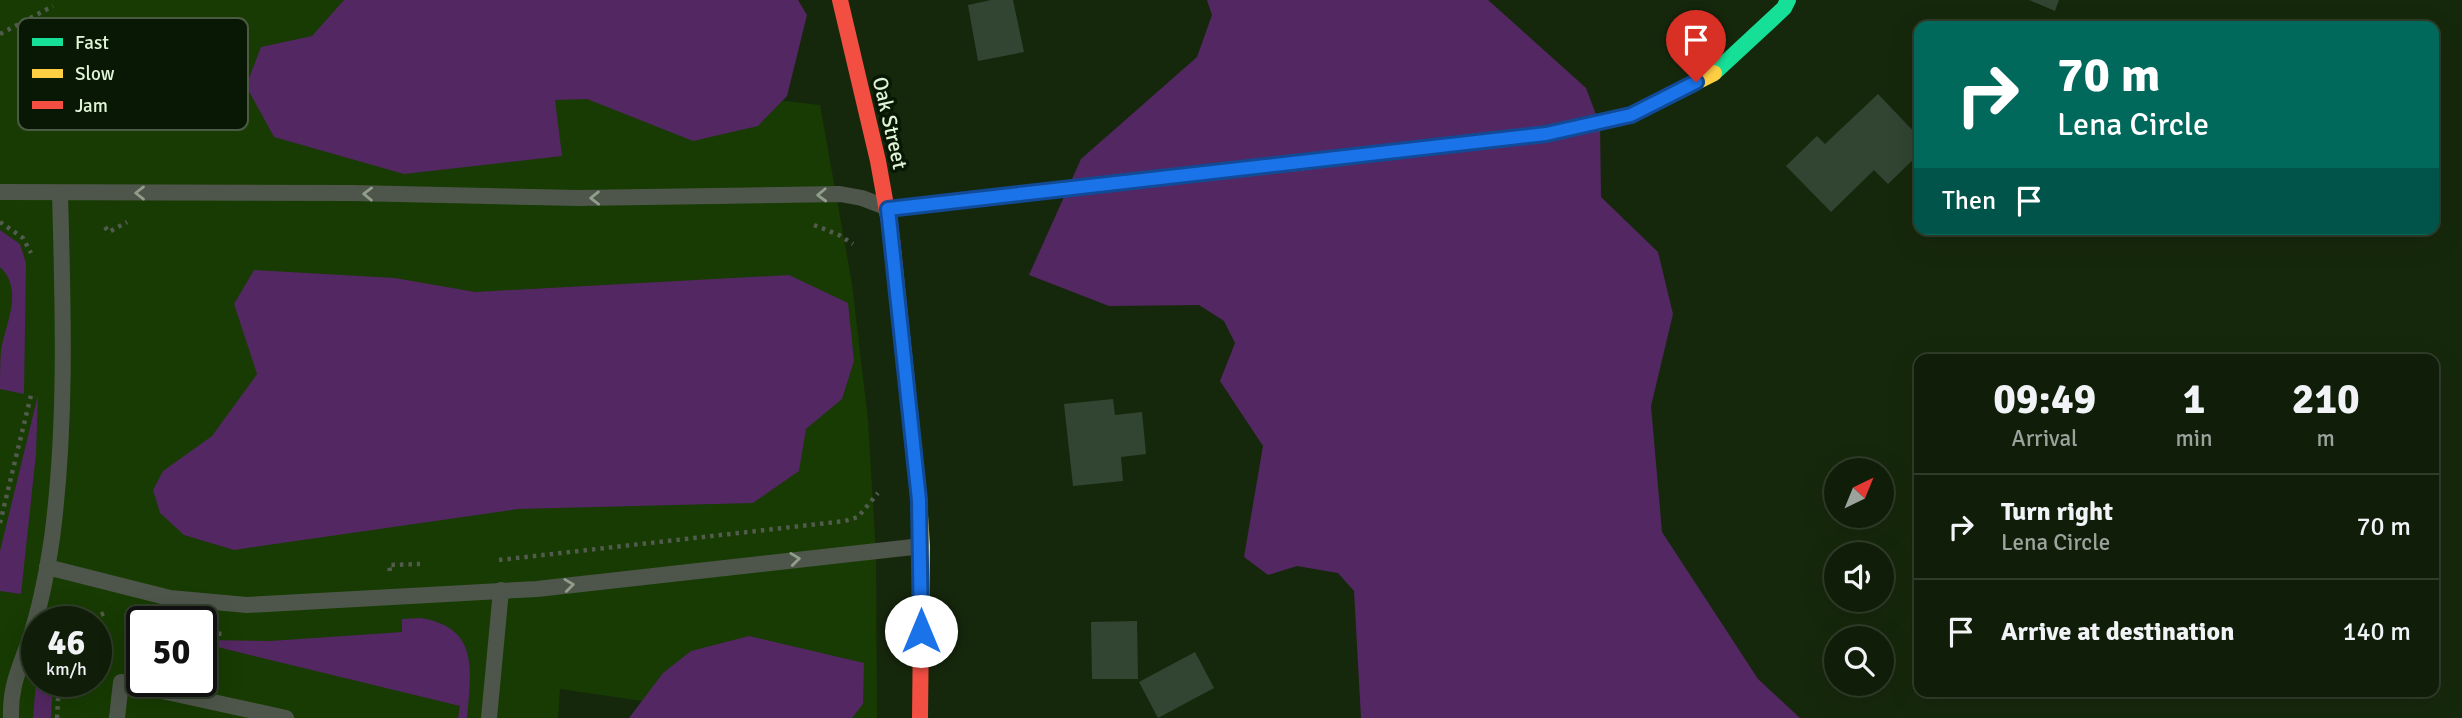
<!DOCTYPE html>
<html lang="en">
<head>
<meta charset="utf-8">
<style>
	body { margin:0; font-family:Signika,sans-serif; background:#192712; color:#f1f3f6; height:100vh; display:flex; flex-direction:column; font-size:26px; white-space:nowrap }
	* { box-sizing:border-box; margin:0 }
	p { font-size:23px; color:#9ca29c }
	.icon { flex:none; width:38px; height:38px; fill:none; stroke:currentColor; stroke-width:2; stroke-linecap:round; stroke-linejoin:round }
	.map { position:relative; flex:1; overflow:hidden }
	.side { position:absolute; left:1914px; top:354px; width:525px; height:343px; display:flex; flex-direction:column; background:#101e09; border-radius:14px; box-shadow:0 7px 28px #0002,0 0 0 2px #303c2a }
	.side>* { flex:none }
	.guide { position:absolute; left:1914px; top:21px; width:525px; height:214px; border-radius:14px; box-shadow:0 7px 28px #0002,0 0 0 2px #303c2a; background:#00695c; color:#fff; overflow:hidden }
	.needle { width:46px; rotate:43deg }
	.controls { position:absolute; left:1824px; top:458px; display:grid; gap:14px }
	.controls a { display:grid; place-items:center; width:70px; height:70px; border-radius:50%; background:#101e09; box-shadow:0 7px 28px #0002,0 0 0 2px #303c2a; font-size:35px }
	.speed { position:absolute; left:21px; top:606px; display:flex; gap:14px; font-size:35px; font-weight:700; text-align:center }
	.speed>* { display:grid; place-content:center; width:91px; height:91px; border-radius:50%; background:#101e09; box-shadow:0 7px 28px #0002,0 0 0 2px #303c2a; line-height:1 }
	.speed small { font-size:18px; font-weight:400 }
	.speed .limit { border:4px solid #111; border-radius:10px; background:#fff; color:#111 }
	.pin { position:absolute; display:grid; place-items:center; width:60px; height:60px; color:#fff; margin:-72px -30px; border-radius:50% 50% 50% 0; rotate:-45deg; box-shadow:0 0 7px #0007 }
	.pin .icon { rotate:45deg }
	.me { position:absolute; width:77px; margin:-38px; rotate:0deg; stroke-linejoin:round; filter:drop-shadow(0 0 5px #0008) }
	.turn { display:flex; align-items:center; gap:24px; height:147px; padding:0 28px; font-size:32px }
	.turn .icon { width:91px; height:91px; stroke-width:2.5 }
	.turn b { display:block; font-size:49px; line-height:60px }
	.then { display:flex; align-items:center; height:66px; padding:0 28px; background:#0003; gap:14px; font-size:26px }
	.eta { display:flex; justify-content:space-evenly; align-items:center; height:119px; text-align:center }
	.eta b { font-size:42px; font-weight:700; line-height:49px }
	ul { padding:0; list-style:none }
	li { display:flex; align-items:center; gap:21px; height:105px; padding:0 28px; border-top:2px solid #303c2a }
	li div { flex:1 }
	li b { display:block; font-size:26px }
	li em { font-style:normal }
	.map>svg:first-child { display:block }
	.built { fill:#173b02; fill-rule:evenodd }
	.green { fill:#532761 }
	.building { fill:#314532 }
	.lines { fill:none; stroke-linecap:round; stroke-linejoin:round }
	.path { stroke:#525b4d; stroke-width:4.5; stroke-dasharray:3.5 5; stroke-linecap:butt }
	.lane { stroke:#4e564b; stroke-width:16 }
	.fast { stroke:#16e098; stroke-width:16 }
	.slow { stroke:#ffcf43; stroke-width:16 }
	.jam { stroke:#f24e42; stroke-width:16 }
	.oneway { stroke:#909e8a }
	.route-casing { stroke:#114b97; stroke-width:18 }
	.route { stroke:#1a73e8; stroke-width:12 }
	.labels { text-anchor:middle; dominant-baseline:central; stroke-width:7; stroke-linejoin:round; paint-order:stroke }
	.street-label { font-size:21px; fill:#e0f5d7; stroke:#091804 }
	.key { fill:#091804; stroke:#4a5a43; stroke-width:2 }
	.key-label { font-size:19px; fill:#e0f5d7 }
</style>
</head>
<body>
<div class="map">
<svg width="2462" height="718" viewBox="0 0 2462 718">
	<rect width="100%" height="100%" fill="#16280c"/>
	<path class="built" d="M 0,0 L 440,0 L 475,67 L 820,105 L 852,284 L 868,420 L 876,555 L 877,718 L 759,718 L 560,689 L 558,718 L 0,718 ZM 37,621 L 96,621 L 96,681 L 37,681 ZM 142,621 L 201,621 L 201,681 L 142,681 Z"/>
	<g class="green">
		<polygon points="344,0 798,0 807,15 787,96 758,126 693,141 587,99 555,100 562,156 404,174 274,137 246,86 261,47 312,36"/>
		<polygon points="1207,0 1488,0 1586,88 1600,125 1601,197 1658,252 1673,314 1651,406 1662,532 1758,679 1800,718 1361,718 1354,591 1338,573 1297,566 1268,575 1244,557 1263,446 1220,381 1235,343 1224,321 1199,305 1109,306 1029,275 1081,159 1197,57 1212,15"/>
		<path d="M 0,230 L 20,244 L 26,263 L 24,394 L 0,389 C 0,376 0,362 1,350 C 6,322 24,290 0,267 Z"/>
		<polygon points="254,270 395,278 475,292 789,275 848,303 854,361 842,399 806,429 799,471 753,503 518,509 234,550 184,535 160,513 153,490 163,471 212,436 257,374 234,304"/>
		<polygon points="38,395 36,454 21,594 0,591 0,551"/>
		<path d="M 420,618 C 480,627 471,671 467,718 L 458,718 L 460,706 L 201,643 L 201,640 L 270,641 L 402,632 L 402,619 Z"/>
		<polygon points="749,636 864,663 863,704 852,718 629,718 663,673 691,651"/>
		<polygon points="37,668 37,681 53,681 51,718 33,718"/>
	</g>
	<g class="building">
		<polygon points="991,0 1013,0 1024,52 978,61 968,5"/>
		<polygon points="2029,0 2059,0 2055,11"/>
		<polygon points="1878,94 1920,138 1920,153 1888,184 1874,170 1831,212 1786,166 1817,136 1825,144"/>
		<polygon points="1113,399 1115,415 1142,412 1146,454 1121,457 1123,481 1073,486 1064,404"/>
		<polygon points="1137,621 1138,679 1092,679 1091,622"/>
		<polygon points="1195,652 1214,688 1158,718 1139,682"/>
	</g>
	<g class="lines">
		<g class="path">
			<polyline points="0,34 53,6"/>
			<polyline points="0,222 23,238 31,253"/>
			<polyline points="814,225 839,235 853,244"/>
			<polyline points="105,227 109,232 127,222"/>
			<polyline points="0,523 32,391"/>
			<polyline points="499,560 845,521 858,517 878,493"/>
			<polyline points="390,571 389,565 420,564"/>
			<polyline points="85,621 105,613"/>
			<polyline points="201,633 226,634"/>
			<polyline points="57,718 59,681"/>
		</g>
		<g class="lane">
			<polyline points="0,192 353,193 578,198 840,194 862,198 883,206"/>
			<polyline points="47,567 170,598 247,605 537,589 922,546"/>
			<path d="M 11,718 C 10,686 19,670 29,641 C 40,609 47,572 52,538 C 67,424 63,307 60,193"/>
			<polyline points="117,718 121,682 286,718"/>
			<polyline points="489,718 501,590"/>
		</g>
		<polyline class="fast" points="1714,73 1784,8 1788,0"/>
		<g class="slow">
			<polyline points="1286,164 1546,134 1631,115 1714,73"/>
			<polyline points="902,336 919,500 922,546 921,624"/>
		</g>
		<g class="jam">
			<polyline points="840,0 878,161 892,239 902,336"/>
			<polyline points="888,209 1286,164"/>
			<polyline points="920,718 921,624"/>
		</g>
	</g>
	<defs><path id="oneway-chevron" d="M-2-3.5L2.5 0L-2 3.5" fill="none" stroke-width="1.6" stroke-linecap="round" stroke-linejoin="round" transform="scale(1.75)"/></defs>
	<g class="oneway">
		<use href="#oneway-chevron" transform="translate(140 193) rotate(180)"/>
		<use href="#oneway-chevron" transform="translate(368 194) rotate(-179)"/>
		<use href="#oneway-chevron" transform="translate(822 195) rotate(178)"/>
		<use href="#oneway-chevron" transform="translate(595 198) rotate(179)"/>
		<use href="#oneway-chevron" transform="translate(795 559) rotate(-7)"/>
		<use href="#oneway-chevron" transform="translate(569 585) rotate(-7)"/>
	</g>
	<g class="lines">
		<defs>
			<polyline id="route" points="921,631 919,500 888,209 1546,134 1631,115 1696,82"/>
		</defs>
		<use href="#route" class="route-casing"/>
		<use href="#route" class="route"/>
	</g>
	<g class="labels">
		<g class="street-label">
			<text transform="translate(890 123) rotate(77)">Oak Street</text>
		</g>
	</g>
	<rect x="18" y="18" width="230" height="112" rx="10" class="key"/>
	<rect x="32" y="38" width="31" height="8" fill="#16e098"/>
	<rect x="32" y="69" width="31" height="9" fill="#ffcf43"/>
	<rect x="32" y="101" width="31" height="8" fill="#f24e42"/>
	<g class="key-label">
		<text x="75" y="49">Fast</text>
		<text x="75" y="80">Slow</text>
		<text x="75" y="112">Jam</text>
	</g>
</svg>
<div class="controls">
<a><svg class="needle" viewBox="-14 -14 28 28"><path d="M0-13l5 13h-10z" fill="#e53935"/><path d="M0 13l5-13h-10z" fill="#9ca29c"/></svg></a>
<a><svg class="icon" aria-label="sound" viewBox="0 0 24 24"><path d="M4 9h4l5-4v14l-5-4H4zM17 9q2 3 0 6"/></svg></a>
<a><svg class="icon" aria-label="search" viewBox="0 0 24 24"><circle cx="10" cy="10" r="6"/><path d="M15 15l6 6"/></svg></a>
</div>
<div class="speed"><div>46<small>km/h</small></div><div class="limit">50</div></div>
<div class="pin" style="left:1696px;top:82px;background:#d93025"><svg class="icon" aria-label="arrive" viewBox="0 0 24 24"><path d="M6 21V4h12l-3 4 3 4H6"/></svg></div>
<svg class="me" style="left:921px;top:631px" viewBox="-20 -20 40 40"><circle r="19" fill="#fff"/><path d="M0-13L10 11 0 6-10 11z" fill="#1a73e8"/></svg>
<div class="guide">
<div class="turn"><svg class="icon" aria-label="right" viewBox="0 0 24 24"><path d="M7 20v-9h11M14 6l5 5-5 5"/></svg><div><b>70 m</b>Lena Circle</div></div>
<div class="then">Then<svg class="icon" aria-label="arrive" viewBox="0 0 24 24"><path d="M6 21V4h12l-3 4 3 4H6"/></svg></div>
</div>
<section class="side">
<div class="eta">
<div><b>09:49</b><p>Arrival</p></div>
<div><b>1</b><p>min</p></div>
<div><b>210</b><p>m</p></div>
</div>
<ul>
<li><svg class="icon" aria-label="right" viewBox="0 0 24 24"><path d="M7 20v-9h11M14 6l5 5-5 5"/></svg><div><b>Turn right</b><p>Lena Circle</p></div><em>70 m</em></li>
<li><svg class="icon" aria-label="arrive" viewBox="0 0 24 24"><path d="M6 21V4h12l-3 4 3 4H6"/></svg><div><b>Arrive at destination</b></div><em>140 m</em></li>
</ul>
</section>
</div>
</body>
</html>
